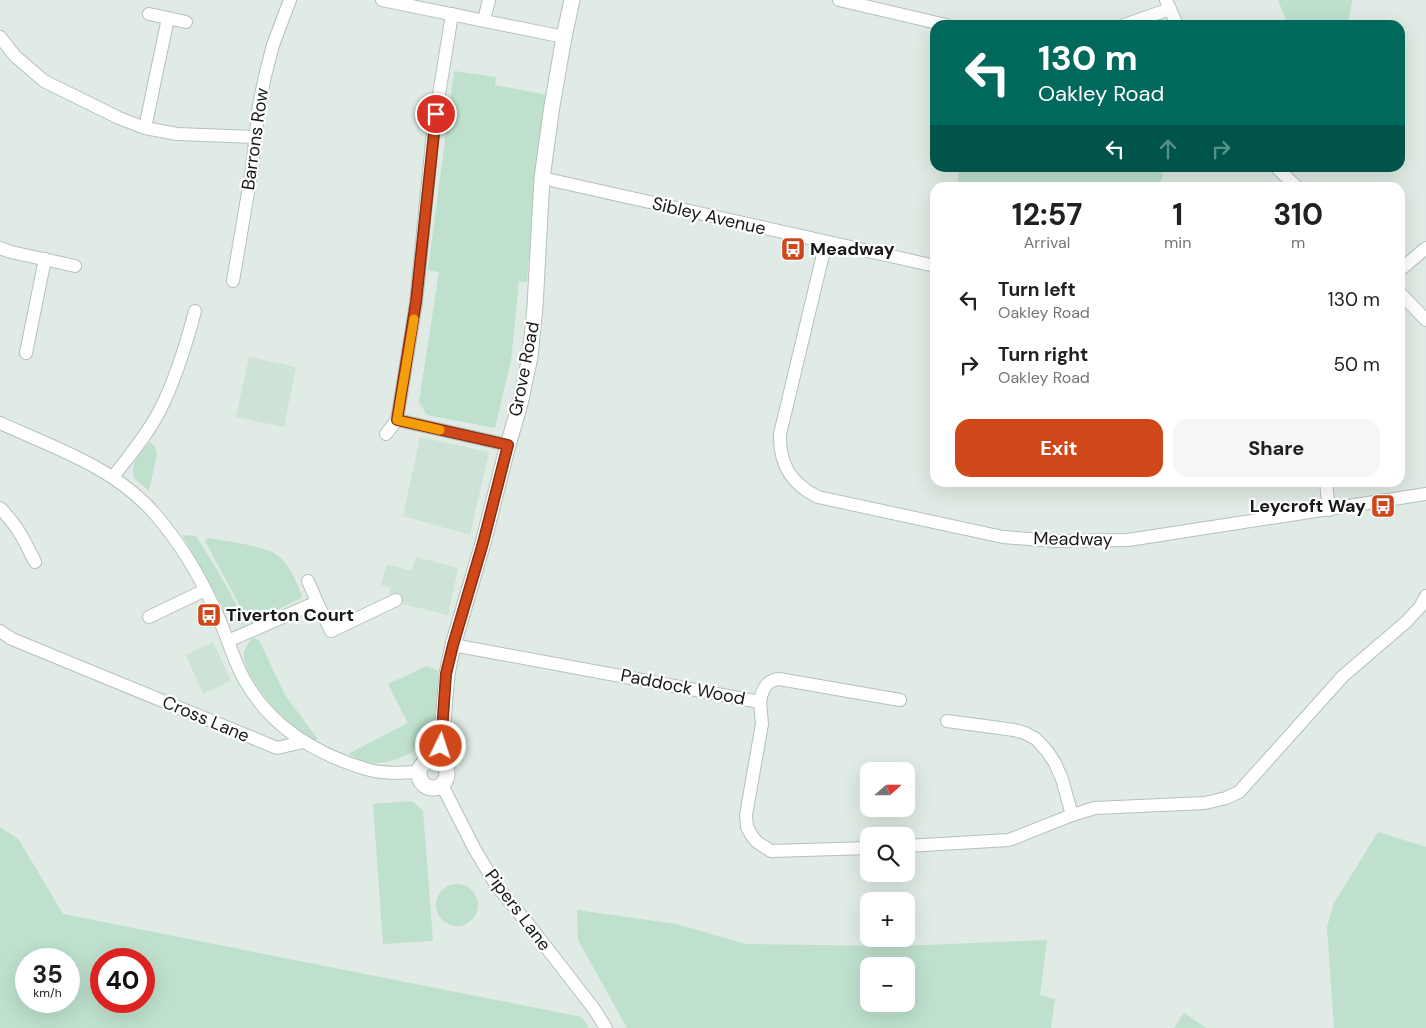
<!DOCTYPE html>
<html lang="en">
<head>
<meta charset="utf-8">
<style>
	body { margin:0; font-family:"DM Sans",sans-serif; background:#f6f6f6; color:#202124; height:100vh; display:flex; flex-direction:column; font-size:19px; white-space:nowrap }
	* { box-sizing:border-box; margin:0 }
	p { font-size:16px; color:#757577 }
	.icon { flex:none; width:28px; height:28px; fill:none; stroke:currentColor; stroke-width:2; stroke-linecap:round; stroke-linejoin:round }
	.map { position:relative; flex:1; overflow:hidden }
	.details { position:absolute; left:930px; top:182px; width:475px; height:305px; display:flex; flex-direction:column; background:#fff; border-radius:15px; box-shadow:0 5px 20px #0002 }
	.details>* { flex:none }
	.top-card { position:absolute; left:930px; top:20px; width:475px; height:152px; border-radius:15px; box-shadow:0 5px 20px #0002; background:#00695c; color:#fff; overflow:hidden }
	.needle { width:32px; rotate:69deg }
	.controls { position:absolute; left:860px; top:762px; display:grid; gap:10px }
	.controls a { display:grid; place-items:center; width:55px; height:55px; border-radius:10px; background:#fff; box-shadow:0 5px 20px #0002; font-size:25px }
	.speed { position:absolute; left:15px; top:948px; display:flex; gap:10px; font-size:25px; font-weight:700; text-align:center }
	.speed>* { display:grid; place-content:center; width:65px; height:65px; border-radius:50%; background:#fff; box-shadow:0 5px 20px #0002; line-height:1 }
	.speed small { font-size:12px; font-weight:400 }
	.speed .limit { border:8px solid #d22; background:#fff; color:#111 }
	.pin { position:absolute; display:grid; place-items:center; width:42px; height:42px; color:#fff; margin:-21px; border:2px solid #fff; border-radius:50%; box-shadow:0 1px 5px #0007 }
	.me { position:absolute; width:55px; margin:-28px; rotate:4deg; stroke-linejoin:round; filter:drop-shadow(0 0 4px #0008) }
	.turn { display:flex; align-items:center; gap:18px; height:105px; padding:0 25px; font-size:22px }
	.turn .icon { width:65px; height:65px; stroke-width:2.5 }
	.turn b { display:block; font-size:35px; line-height:42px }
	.lanes { display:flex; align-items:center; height:48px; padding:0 25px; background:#0003; justify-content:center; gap:25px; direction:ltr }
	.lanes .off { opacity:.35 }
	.eta { display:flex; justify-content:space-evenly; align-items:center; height:85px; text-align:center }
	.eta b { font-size:30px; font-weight:700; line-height:35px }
	.primary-button { display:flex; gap:10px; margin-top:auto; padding:10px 25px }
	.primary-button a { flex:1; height:58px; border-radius:15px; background:#d0481a; color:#fff; font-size:20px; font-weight:700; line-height:58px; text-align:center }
	.primary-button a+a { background:#f6f6f6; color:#202124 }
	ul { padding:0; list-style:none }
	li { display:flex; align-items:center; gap:15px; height:65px; padding:0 25px }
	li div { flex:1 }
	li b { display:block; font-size:19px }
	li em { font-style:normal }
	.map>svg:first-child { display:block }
	.built { fill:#cee3d7 }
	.green { fill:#bee0cd; fill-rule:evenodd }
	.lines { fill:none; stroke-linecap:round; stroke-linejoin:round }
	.minor-casing { stroke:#b5c1ba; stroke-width:14 }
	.tertiary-casing { stroke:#b5c1ba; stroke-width:17 }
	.minor { stroke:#fff; stroke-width:12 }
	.tertiary { stroke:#fff; stroke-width:15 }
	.route-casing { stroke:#872f11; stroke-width:12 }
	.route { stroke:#d0481a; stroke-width:9 }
	.slow { stroke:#f59e0b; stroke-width:9 }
	.labels { text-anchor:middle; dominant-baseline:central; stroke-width:4.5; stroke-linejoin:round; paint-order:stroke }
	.street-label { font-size:18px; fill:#161a18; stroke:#fff }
	.poi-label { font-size:18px; font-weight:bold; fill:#161a18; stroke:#fff; text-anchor:start }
</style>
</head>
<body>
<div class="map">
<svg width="1426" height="1028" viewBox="0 0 1426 1028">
	<rect width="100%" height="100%" fill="#dfebe4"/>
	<g class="built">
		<polygon points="249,357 296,367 284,427 236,417"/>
		<polygon points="420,437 489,452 470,535 403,516"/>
		<polygon points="416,557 458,568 448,615 403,604 389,592 391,587 381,585 387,564 411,571"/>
		<polygon points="213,642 231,681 203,694 186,655"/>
	</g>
	<g class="green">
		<polygon points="1278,0 1352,0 1348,25 1288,25"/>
		<polygon points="454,71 496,77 495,85 548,95 534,194 527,282 519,281 511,361 495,428 427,415 419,402 439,272 428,270"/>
		<polygon points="959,168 1157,168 1163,175 1158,187 957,187"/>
		<path d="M 150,442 L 155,447 L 157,454 L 149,491 L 134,478 C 130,462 140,453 150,442 Z"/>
		<path d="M 182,535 L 196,536 C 213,564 234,594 244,625 C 235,624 232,619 226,613 Z"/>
		<path d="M 208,538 C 225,541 258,545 272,552 C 288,560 296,580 302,596 L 301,598 L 252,623 L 247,619 L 205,541 Z"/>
		<path d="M 253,638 L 259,640 L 285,695 L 317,738 L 317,740 C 297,740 246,679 244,659 C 243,650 247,644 253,638 Z"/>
		<path d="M 427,666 L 438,671 C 437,687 440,719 431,733 C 420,751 396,763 374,763 C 365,762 356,758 348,754 L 408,723 L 388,684 Z"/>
		<polygon points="412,801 423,811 433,941 383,944 373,804"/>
		<path d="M 0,827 L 19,840 L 63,914 L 582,1017 L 589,1028 L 0,1028 ZM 26,959 L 69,959 L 69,1001 L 26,1001 ZM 101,959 L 144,959 L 144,1001 L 101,1001 Z"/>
		<polygon points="1378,832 1426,847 1426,1028 1334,1028 1327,927 1334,903"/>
		<circle cx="457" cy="905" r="21"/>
		<path d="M 577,910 L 676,924 L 746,944 L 901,946 L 1047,940 L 1040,995 L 1055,999 L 1051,1028 L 627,1028 L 578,940 ZM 869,966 L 906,966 L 906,1004 L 869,1004 Z"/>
		<polygon points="1184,1013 1206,1028 1174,1028"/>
	</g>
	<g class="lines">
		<defs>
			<g id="minor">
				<polyline points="382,0 564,37"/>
				<polyline points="839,0 946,25"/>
				<polyline points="1166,0 1177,25"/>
				<polyline points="149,14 186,22"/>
				<polyline points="484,20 489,0"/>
				<polyline points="1124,25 1170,9"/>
				<polyline points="0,37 15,56 44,81 119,118 145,128 177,134 256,137"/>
				<polyline points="145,128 168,18"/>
				<polyline points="1277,168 1298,188"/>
				<polyline points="542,178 935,266"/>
				<path d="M 826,242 L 780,434 C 779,464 791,484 818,497 L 1003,537 L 1057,541 L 1128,540 L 1426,494"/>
				<polyline points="0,248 11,252 75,266"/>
				<polyline points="1400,270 1426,248"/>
				<polyline points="233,281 252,169 259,105 265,76 273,45 290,0"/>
				<polyline points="1400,293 1426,320"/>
				<polyline points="26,353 45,259"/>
				<polyline points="397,420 508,445"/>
				<path d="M 0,423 C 55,448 114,467 155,514 C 179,542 200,576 215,610 C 226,632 232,657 244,679 C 270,726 316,754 366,769 C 383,774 401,773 418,772"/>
				<polyline points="386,434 397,420 416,303 433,132 452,14"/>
				<path d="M 113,477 C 129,456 148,434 160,410 C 176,379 186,345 195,311"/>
				<polyline points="1326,482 1329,510"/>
				<path d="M 0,508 C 18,526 24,540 35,562"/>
				<polyline points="317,602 331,631 396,600"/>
				<polyline points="149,617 205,590"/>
				<polyline points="0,631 12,639 277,748 303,742"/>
				<polyline points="228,641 317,602 308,581"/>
				<path d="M 453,645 L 760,702 C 762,690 766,680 779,679 L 900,700"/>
				<polyline points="760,702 762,724 746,815 747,827 752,836 757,842 771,851 869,848"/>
				<polyline points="947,721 1014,730 1025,733 1036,739 1047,751 1055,763 1062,779 1072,815"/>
				<polyline points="442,785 474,848 496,885 529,925 594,1009 606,1028"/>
				<polyline points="906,846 1009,840 1072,815 1095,808 1205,803 1226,798 1239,792 1343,676 1406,622 1420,607 1426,596"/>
			</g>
			<g id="tertiary">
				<circle cx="433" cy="774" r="14"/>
				<polyline points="438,761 441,746 447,674 453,645 483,543 508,445 520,404 530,357 535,307 542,178 552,106 564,37 572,0"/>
			</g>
		</defs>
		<use href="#minor" class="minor-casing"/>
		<use href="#tertiary" class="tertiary-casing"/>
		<use href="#minor" class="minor"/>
		<use href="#tertiary" class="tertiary"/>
	</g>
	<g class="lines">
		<defs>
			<polyline id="route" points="436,114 416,302 397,420 508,445 483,543 453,645 446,674 441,746"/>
		</defs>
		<use href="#route" class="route-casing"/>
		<use href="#route" class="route"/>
		<polyline class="slow" points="414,319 397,420 440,430"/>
	</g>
	<defs>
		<symbol id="bus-square" viewBox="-11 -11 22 22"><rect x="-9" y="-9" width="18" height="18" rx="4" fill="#d0481a" stroke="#fff"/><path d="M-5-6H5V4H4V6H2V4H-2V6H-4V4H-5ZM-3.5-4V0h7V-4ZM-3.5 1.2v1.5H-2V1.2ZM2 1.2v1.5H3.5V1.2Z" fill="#fff"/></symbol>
	</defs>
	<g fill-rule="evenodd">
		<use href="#bus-square" x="779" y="235" width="28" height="28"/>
		<use href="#bus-square" x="1369" y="492" width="28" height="28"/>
		<use href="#bus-square" x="195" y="601" width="28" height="28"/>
	</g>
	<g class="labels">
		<g class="street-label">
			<text transform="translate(255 139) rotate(-82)">Barrons Row</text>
			<text transform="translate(709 216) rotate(13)">Sibley Avenue</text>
			<text transform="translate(524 369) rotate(-79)">Grove Road</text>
			<text transform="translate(1073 539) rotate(1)">Meadway</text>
			<text transform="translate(683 687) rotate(11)">Paddock Wood</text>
			<text transform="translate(206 719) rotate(23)">Cross Lane</text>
			<text transform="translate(518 910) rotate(53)">Pipers Lane</text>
		</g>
		<g class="poi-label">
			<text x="810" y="249">Meadway</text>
			<text x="1366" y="506" text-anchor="end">Leycroft Way</text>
			<text x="226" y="615">Tiverton Court</text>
		</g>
	</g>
</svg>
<div class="controls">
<a><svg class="needle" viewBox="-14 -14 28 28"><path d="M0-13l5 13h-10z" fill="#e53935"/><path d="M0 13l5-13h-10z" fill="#757577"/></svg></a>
<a><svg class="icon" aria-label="search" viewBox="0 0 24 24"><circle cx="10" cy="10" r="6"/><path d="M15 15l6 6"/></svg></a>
<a>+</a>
<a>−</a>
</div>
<div class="speed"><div>35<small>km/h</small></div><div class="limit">40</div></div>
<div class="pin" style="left:436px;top:114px;background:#d93025"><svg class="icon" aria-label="arrive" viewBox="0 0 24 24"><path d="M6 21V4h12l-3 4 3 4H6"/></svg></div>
<svg class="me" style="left:441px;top:746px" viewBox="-20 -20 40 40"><circle r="17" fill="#d0481a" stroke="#fff" stroke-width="3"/><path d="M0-11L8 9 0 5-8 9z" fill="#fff"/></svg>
<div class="top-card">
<div class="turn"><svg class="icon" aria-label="left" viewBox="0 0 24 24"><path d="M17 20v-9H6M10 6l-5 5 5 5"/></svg><div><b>130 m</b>Oakley Road</div></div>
<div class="lanes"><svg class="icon" aria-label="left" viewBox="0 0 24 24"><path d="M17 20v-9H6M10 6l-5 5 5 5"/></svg><svg class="icon off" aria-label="ahead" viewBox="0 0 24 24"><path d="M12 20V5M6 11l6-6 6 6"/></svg><svg class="icon off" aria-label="right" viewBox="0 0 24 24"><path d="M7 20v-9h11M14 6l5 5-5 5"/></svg></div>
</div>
<section class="details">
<div class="eta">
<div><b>12:57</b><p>Arrival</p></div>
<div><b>1</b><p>min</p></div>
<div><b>310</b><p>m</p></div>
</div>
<ul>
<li><svg class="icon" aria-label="left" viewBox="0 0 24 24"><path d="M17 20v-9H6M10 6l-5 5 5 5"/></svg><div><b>Turn left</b><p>Oakley Road</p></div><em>130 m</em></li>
<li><svg class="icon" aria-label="right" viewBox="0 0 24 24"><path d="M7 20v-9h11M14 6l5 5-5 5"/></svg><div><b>Turn right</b><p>Oakley Road</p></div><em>50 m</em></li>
</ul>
<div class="primary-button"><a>Exit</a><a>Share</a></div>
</section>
</div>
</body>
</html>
